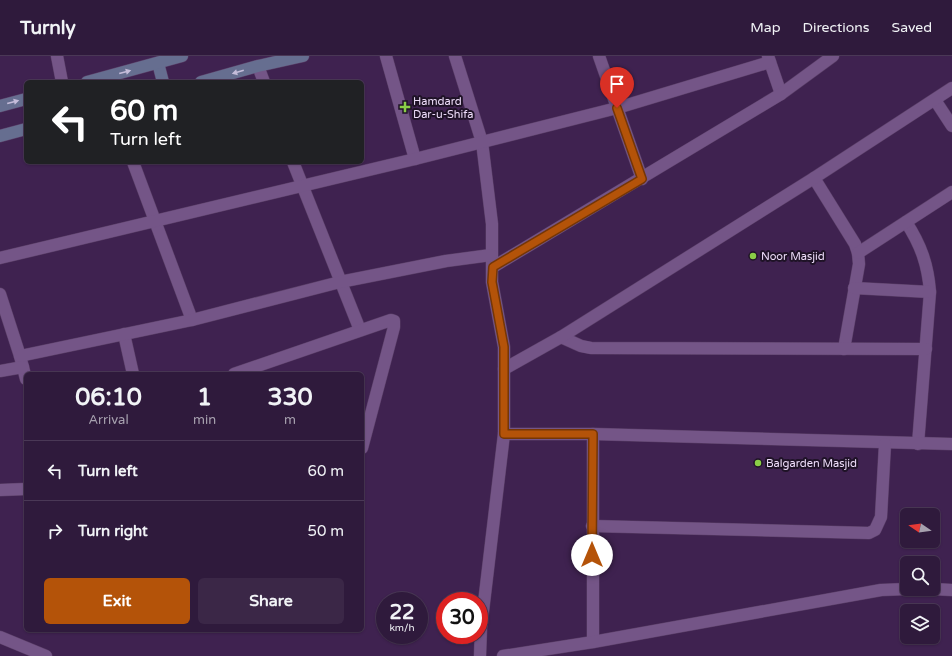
<!DOCTYPE html>
<html lang="en">
<head>
<meta charset="utf-8">
<style>
	body { margin:0; font-family:"Varela Round",sans-serif; background:#3b2747; color:#f1f3f6; height:100vh; display:flex; flex-direction:column; font-size:15px; white-space:nowrap }
	* { box-sizing:border-box; margin:0 }
	p { font-size:13px; color:#a7a1af }
	.icon { flex:none; width:22px; height:22px; fill:none; stroke:currentColor; stroke-width:2; stroke-linecap:round; stroke-linejoin:round }
	.map { position:relative; flex:1; overflow:hidden }
	.details { position:absolute; left:24px; top:316px; width:340px; height:260px; display:flex; flex-direction:column; background:#2f1a3c; border-radius:6px; box-shadow:0 1px 3px #0004,0 0 0 1px #4a3856 }
	.details>* { flex:none }
	.banner { position:absolute; left:24px; top:24px; width:340px; height:84px; border-radius:6px; box-shadow:0 1px 3px #0004,0 0 0 1px #4a3856; background:#202124; color:#fff; overflow:hidden }
	.needle { width:26px; rotate:283deg }
	.buttons { position:absolute; left:900px; top:452px; display:grid; gap:8px }
	.buttons a { display:grid; place-items:center; width:40px; height:40px; border-radius:6px; background:#2f1a3c; box-shadow:0 1px 3px #0004,0 0 0 1px #4a3856; font-size:20px }
	.speed { position:absolute; left:376px; top:536px; display:flex; gap:8px; font-size:20px; font-weight:700; text-align:center }
	.speed>* { display:grid; place-content:center; width:52px; height:52px; border-radius:50%; background:#2f1a3c; box-shadow:0 1px 3px #0004,0 0 0 1px #4a3856; line-height:1 }
	.speed small { font-size:10px; font-weight:400 }
	.speed .limit { border:6px solid #d22; background:#fff; color:#111 }
	.pin { position:absolute; display:grid; place-items:center; width:34px; height:34px; color:#fff; margin:-41px -17px; border-radius:50% 50% 50% 0; rotate:-45deg; box-shadow:0 0 4px #0007 }
	.pin .icon { rotate:45deg }
	.me { position:absolute; width:44px; margin:-22px; rotate:0deg; stroke-linejoin:round; filter:drop-shadow(0 0 3px #0008) }
	.turn { display:flex; align-items:center; gap:14px; height:84px; padding:0 20px; font-size:18px }
	.turn .icon { width:52px; height:52px; stroke-width:2.5 }
	.turn b { display:block; font-size:28px; line-height:34px }
	.eta { display:flex; justify-content:space-evenly; align-items:center; height:68px; text-align:center }
	.eta b { font-size:24px; font-weight:700; line-height:28px }
	.cta { display:flex; gap:8px; margin-top:auto; padding:8px 20px }
	.cta a { flex:1; height:46px; border-radius:6px; background:#b45309; color:#fff; font-size:16px; font-weight:700; line-height:46px; text-align:center }
	.cta a+a { background:#3b2747; color:#f1f3f6 }
	ul { padding:0; list-style:none }
	li { display:flex; align-items:center; gap:12px; height:60px; padding:0 20px; border-top:1px solid #4a3856 }
	li div { flex:1 }
	li b { display:block; font-size:15px }
	li em { font-style:normal }
	header { display:flex; align-items:center; gap:24px; box-sizing:border-box; height:56px; padding:0 20px; background:#2f1a3c; border-bottom:1px solid #4a3856 }
	header strong { font-size:19px }
	nav { display:flex; gap:22px; margin-inline-start:auto; font-size:14px }
	.map>svg:first-child { display:block }
	.lines { fill:none; stroke-linecap:round; stroke-linejoin:round }
	.street-casing { stroke:#5a3f67; stroke-width:13 }
	.secondary-casing { stroke:#5a3f67; stroke-width:13 }
	.street { stroke:#745587; stroke-width:12 }
	.secondary { stroke:#666e90; stroke-width:12 }
	.oneway { fill:#c5bcda }
	.route-casing { stroke:#753606; stroke-width:10 }
	.route { stroke:#b45309; stroke-width:7 }
	.poi-dot { fill:#8ace47; stroke:#1f1327; stroke-width:1.5 }
	.labels { text-anchor:middle; dominant-baseline:central; stroke-width:4; stroke-linejoin:round; paint-order:stroke }
	.poi-label { font-size:11px; fill:#eeddfa; stroke:#1f1327; text-anchor:start }
</style>
</head>
<body>
<header>
<strong>Turnly</strong>
<nav><a>Map</a><a>Directions</a><a>Saved</a></nav>
</header>
<div class="map">
<svg width="952" height="600" viewBox="0 0 952 600">
	<rect width="100%" height="100%" fill="#3f2250"/>
	<g class="lines">
		<defs>
			<g id="street">
				<polyline points="57,0 62,26"/>
				<polyline points="386,0 415,103"/>
				<polyline points="455,0 482,86 492,168 492,226 504,291 504,378 481,572 480,600"/>
				<polyline points="599,0 642,123"/>
				<polyline points="768,0 781,38"/>
				<polyline points="258,10 264,26"/>
				<polyline points="935,44 952,70"/>
				<polyline points="133,106 192,264"/>
				<polyline points="293,106 360,274"/>
				<polyline points="814,122 855,188 858,197 859,208 844,293"/>
				<path d="M 906,166 C 921,189 928,209 930,236 L 918,388"/>
				<polyline points="858,197 952,136"/>
				<polyline points="0,202 415,103 617,52 770,6"/>
				<polyline points="493,211 781,38 833,0"/>
				<polyline points="854,232 930,236"/>
				<polyline points="0,238 20,300 26,323"/>
				<polyline points="124,278 133,318"/>
				<polyline points="561,281 581,290 591,292 926,293"/>
				<polyline points="20,300 192,264 340,226 446,205 491,199"/>
				<polyline points="504,313 561,281 814,122 952,32"/>
				<polyline points="0,315 23,311"/>
				<polyline points="234,318 391,264 394,265 394,271 362,392"/>
				<polyline points="504,378 593,378 952,388"/>
				<polyline points="593,378 593,586"/>
				<polyline points="0,434 26,433"/>
				<polyline points="592,470 869,477 875,474 881,461 885,388"/>
				<polyline points="933,533 952,534"/>
				<polyline points="0,581 46,600"/>
				<polyline points="503,600 593,586 881,534 907,533"/>
			</g>
			<g id="secondary">
				<polyline points="158,7 163,26"/>
				<polyline points="87,26 182,0"/>
				<polyline points="201,26 258,10 303,0"/>
				<polyline points="0,50 26,43"/>
				<polyline points="0,80 26,73"/>
			</g>
		</defs>
		<use href="#street" class="street-casing"/>
		<use href="#secondary" class="secondary-casing"/>
		<use href="#street" class="street"/>
		<use href="#secondary" class="secondary"/>
	</g>
	<defs><path id="oneway-solid" d="M-6-.8H1V-3.2L6.5 0L1 3.2V.8H-6Z"/></defs>
	<g class="oneway">
		<use href="#oneway-solid" transform="translate(125 16) rotate(-15)"/>
		<use href="#oneway-solid" transform="translate(238 16) rotate(164)"/>
		<use href="#oneway-solid" transform="translate(13 46) rotate(-15)"/>
	</g>
	<g class="lines">
		<defs>
			<polyline id="route" points="592,499 593,378 504,378 504,291 492,226 493,211 642,123 617,52"/>
		</defs>
		<use href="#route" class="route-casing"/>
		<use href="#route" class="route"/>
	</g>
	<g class="poi-dot">
		<path d="M403 45h4v4h4v4h-4v4h-4v-4h-4v-4h4z"/>
		<circle cx="753" cy="200" r="4"/>
		<circle cx="758" cy="407" r="4"/>
	</g>
	<g class="labels">
		<g class="poi-label">
			<text x="413" y="45">Hamdard<tspan x="413" dy="13">Dar-u-Shifa</tspan></text>
			<text x="761" y="200">Noor Masjid</text>
			<text x="766" y="407">Balgarden Masjid</text>
		</g>
	</g>
</svg>
<div class="buttons">
<a><svg class="needle" viewBox="-14 -14 28 28"><path d="M0-13l5 13h-10z" fill="#e53935"/><path d="M0 13l5-13h-10z" fill="#a7a1af"/></svg></a>
<a><svg class="icon" aria-label="search" viewBox="0 0 24 24"><circle cx="10" cy="10" r="6"/><path d="M15 15l6 6"/></svg></a>
<a><svg class="icon" aria-label="layers" viewBox="0 0 24 24"><path d="M12 4l9 5-9 5-9-5zM3 14l9 5 9-5"/></svg></a>
</div>
<div class="speed"><div>22<small>km/h</small></div><div class="limit">30</div></div>
<div class="pin" style="left:617px;top:52px;background:#d93025"><svg class="icon" aria-label="arrive" viewBox="0 0 24 24"><path d="M6 21V4h12l-3 4 3 4H6"/></svg></div>
<svg class="me" style="left:592px;top:499px" viewBox="-20 -20 40 40"><circle r="19" fill="#fff"/><path d="M0-13L10 11 0 6-10 11z" fill="#b45309"/></svg>
<div class="banner">
<div class="turn"><svg class="icon" aria-label="left" viewBox="0 0 24 24"><path d="M17 20v-9H6M10 6l-5 5 5 5"/></svg><div><b>60 m</b>Turn left</div></div>
</div>
<section class="details">
<div class="eta">
<div><b>06:10</b><p>Arrival</p></div>
<div><b>1</b><p>min</p></div>
<div><b>330</b><p>m</p></div>
</div>
<ul>
<li><svg class="icon" aria-label="left" viewBox="0 0 24 24"><path d="M17 20v-9H6M10 6l-5 5 5 5"/></svg><div><b>Turn left</b></div><em>60 m</em></li>
<li><svg class="icon" aria-label="right" viewBox="0 0 24 24"><path d="M7 20v-9h11M14 6l5 5-5 5"/></svg><div><b>Turn right</b></div><em>50 m</em></li>
</ul>
<div class="cta"><a>Exit</a><a>Share</a></div>
</section>
</div>
</body>
</html>
